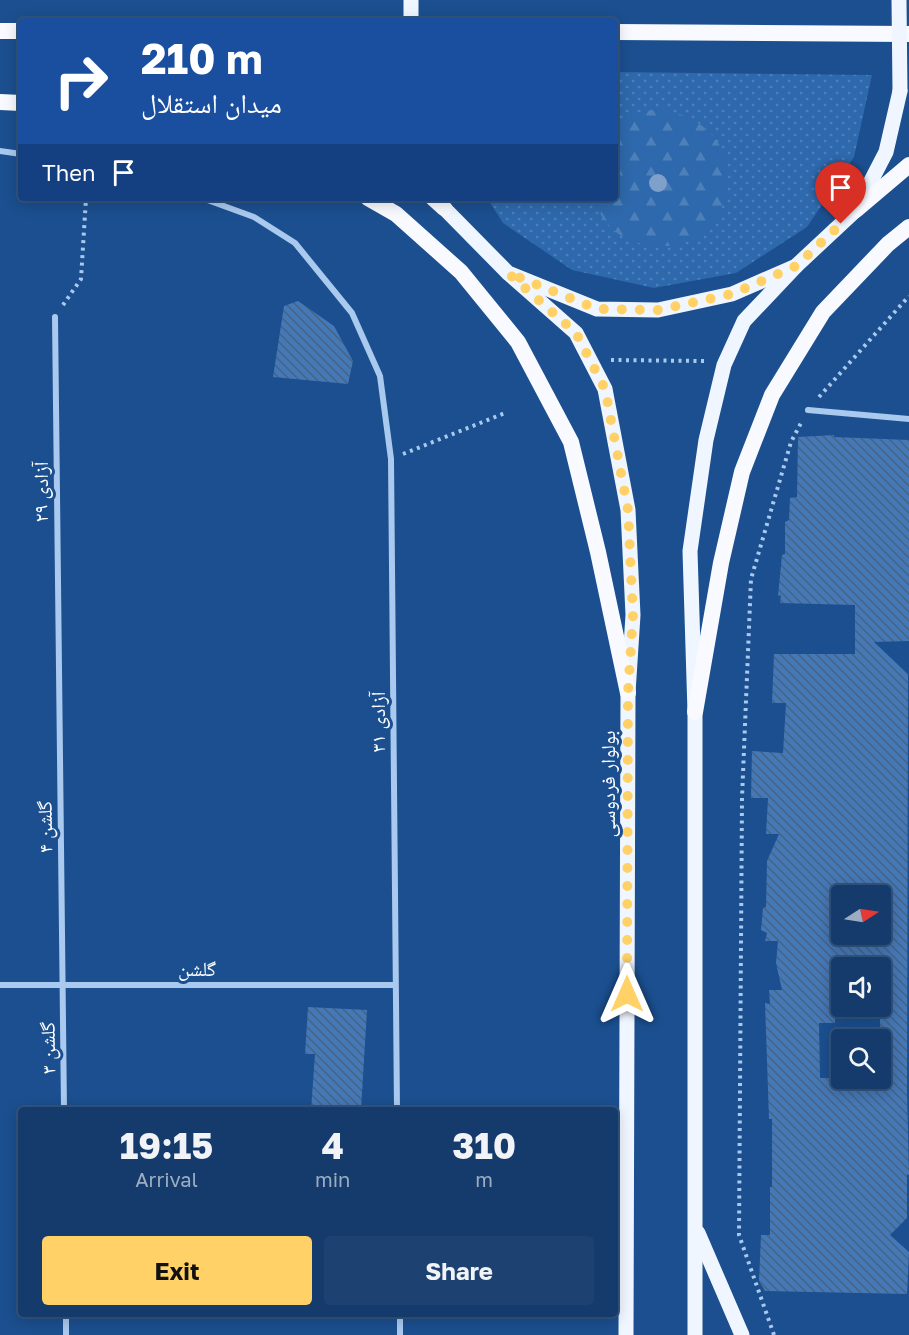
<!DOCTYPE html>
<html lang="en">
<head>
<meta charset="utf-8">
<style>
	body { margin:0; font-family:"Golos Text","Noto Naskh Arabic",sans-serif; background:#1d4271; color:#f1f3f6; height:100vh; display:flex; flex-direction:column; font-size:22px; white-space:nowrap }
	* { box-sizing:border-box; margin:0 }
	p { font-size:20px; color:#9dadc1 }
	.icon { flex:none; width:33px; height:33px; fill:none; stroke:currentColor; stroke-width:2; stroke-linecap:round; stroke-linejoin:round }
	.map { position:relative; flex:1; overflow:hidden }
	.sheet { position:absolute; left:18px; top:1107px; width:600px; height:210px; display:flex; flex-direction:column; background:#143b6b; border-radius:6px; box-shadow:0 3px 15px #0003,0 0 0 2px #33557e }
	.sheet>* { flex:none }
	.banner { position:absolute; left:18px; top:18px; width:600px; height:183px; border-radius:6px; box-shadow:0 3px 15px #0003,0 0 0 2px #33557e; background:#1a4fa0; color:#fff; overflow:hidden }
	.needle { width:39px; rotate:78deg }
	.fabs { position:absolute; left:831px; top:885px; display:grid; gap:12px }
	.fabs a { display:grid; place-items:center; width:60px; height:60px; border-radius:6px; background:#143b6b; box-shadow:0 3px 15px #0003,0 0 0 2px #33557e; font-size:30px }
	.pin { position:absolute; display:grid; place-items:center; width:51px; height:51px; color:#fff; margin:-62px -26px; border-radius:50% 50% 50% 0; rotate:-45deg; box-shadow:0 0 6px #0007 }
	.pin .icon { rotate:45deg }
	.me { position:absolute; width:66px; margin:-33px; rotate:0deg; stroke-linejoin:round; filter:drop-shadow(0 0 4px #0008) }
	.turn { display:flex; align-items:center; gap:21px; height:126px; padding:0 24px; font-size:27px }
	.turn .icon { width:78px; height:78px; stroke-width:2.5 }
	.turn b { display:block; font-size:42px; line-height:51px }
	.then { display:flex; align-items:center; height:57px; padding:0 24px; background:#0003; gap:12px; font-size:22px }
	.eta { display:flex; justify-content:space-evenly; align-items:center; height:102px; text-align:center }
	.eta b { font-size:36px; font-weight:700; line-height:42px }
	.button { display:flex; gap:12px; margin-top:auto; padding:12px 24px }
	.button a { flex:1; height:69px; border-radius:6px; background:#ffd166; color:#111; font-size:24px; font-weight:700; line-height:69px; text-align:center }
	.button a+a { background:#1d4271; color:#f1f3f6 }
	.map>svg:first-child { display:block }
	.grass { fill:url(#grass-dots) }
	.forest { fill:url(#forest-firs) }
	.building { fill:url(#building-back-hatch); fill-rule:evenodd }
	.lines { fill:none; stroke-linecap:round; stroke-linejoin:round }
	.path { stroke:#a9c9ee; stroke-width:4; stroke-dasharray:3 4.5; stroke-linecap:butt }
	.minor { stroke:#a9c9ee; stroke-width:6 }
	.primary { stroke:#f0f6ff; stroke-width:15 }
	.trunk { stroke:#f8faff; stroke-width:16 }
	.primary-bridge { stroke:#f0f6ff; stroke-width:15 }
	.tree { fill:#7ea0ca }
	.route { stroke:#ffd166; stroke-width:10; stroke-dasharray:0 18 }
	.labels { text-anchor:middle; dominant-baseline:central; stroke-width:6; stroke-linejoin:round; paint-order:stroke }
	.street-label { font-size:20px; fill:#fff; stroke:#1b4f8f }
</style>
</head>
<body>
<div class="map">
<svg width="909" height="1335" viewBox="0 0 909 1335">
	<defs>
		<pattern id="grass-dots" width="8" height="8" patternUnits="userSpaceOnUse" patternTransform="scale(1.5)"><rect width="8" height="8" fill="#2e69ad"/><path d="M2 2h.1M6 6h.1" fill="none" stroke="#4d80b9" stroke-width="1.8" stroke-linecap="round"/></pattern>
		<pattern id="forest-firs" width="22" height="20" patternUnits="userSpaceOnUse" patternTransform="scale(1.5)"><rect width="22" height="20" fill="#2e69ad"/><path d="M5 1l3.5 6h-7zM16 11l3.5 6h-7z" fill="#4d80b9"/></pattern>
		<pattern id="building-back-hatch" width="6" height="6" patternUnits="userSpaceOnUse" patternTransform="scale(1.5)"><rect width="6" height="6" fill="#4478b7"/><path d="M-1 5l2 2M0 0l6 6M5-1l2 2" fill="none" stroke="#486282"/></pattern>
	</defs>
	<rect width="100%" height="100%" fill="#1b4f8f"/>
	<polygon class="grass" points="615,72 872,75 854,157 807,227 736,273 654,288 572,270 503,223 487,198 615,198"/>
	<path class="forest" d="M 658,109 C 774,125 733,276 632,241 C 614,235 598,216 594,198 L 615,198 L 615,126 L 637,113 Z"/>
	<g class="building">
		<polygon points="298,301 334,326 353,361 348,384 273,377 284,306"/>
		<path d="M 834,435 L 834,437 L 909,440 L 909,641 L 874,642 L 908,674 L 907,1091 L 909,1175 L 907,1174 L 907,1218 L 890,1235 L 909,1252 L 907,1294 L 765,1291 L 759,1281 L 761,1235 L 770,1235 L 770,1187 L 772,1187 L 772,1119 L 769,1119 L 765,1003 L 770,1004 L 769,990 L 782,990 L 776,963 L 778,941 L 765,941 L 767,933 L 761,930 L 763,908 L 766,907 L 767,861 L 779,834 L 766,834 L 768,798 L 751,798 L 752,751 L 783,753 L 786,703 L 772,703 L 774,654 L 855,654 L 855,605 L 780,603 L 781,595 L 778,596 L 782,555 L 785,554 L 785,522 L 789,520 L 790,498 L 797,497 L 798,437 ZM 837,896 L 880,896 L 880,934 L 831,934 ZM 834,968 L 880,968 L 880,1078 L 820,1078 L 819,1023 L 835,1023 Z"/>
		<polygon points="308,1007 367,1010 361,1110 311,1110 315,1054 305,1054"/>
	</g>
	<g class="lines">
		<g class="path">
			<polyline points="63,305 81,279 86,198"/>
			<polyline points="611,360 705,361"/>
			<polyline points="819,397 909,296"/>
			<polyline points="403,454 505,413"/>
			<polyline points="774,1335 739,1235 742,798 751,579 791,442 801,423"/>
		</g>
		<g class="minor">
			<polyline points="0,151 21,154"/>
			<polyline points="202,198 254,217 295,243 352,313 380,376 391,459 397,1110"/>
			<polyline points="55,317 64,1110"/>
			<polyline points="808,410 909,419"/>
			<polyline points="0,985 395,985"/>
			<polyline points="66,1314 66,1335"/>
			<polyline points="400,1314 400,1335"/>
		</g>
		<g class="primary">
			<polyline points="411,21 411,0"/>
			<polyline points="439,198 444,208 508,273 597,309 658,310 732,294 796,266 856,210 886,152 900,91"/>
			<polyline points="508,273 576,333 605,389 628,510 633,615 628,693 626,1335"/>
			<polyline points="698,1233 742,1335"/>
			<polyline points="695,1335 695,712 690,551 706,440 724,365 744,321 796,266"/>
		</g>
		<g class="trunk">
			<polyline points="0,31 21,31"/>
			<polyline points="615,32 909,34"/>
			<polyline points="0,102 21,103"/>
			<polyline points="368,198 396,214 461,272 518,342 571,442 598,552 628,693"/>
			<polyline points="433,198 444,208"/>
			<polyline points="856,210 909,165"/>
			<polyline points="695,712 721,563 742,472 772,395 823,312 888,244 909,227"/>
		</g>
		<polyline class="primary-bridge" points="899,0 900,91"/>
	</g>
	<circle class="tree" cx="658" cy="183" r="9"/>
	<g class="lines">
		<polyline class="route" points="627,994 628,693 633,615 628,510 605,389 576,333 508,273 597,309 658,310 732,294 796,266 841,224"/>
	</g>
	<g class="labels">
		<g class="street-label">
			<text transform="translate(40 492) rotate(-90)">آزادی ۲۹</text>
			<text transform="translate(377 722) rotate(-90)">آزادی ۳۱</text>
			<text transform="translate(607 784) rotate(-90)">بولوار فردوسی</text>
			<text transform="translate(44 827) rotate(-91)">گلشن ۴</text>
			<text x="197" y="968">گلشن</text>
			<text transform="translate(47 1048) rotate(-91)">گلشن ۳</text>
		</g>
	</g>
</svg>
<div class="fabs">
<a><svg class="needle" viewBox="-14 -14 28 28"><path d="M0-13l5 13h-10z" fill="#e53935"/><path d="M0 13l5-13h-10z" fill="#9dadc1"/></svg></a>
<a><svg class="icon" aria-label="sound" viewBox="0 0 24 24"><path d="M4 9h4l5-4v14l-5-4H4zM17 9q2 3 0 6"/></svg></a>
<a><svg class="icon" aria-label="search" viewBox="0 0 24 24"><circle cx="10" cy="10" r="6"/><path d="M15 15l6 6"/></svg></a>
</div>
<div class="pin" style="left:841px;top:224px;background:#d93025"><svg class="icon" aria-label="arrive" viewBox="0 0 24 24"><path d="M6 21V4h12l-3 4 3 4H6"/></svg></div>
<svg class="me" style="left:627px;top:994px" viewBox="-20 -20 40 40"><path d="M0-17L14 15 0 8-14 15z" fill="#ffd166" stroke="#fff" stroke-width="4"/></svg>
<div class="banner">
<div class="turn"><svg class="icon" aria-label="right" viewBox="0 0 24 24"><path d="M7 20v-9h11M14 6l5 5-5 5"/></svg><div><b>210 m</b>میدان استقلال</div></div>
<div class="then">Then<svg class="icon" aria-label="arrive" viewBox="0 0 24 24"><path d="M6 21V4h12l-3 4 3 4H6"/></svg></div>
</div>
<section class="sheet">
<div class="eta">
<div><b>19:15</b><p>Arrival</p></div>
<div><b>4</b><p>min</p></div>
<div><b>310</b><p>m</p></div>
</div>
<div class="button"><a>Exit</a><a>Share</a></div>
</section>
</div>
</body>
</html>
